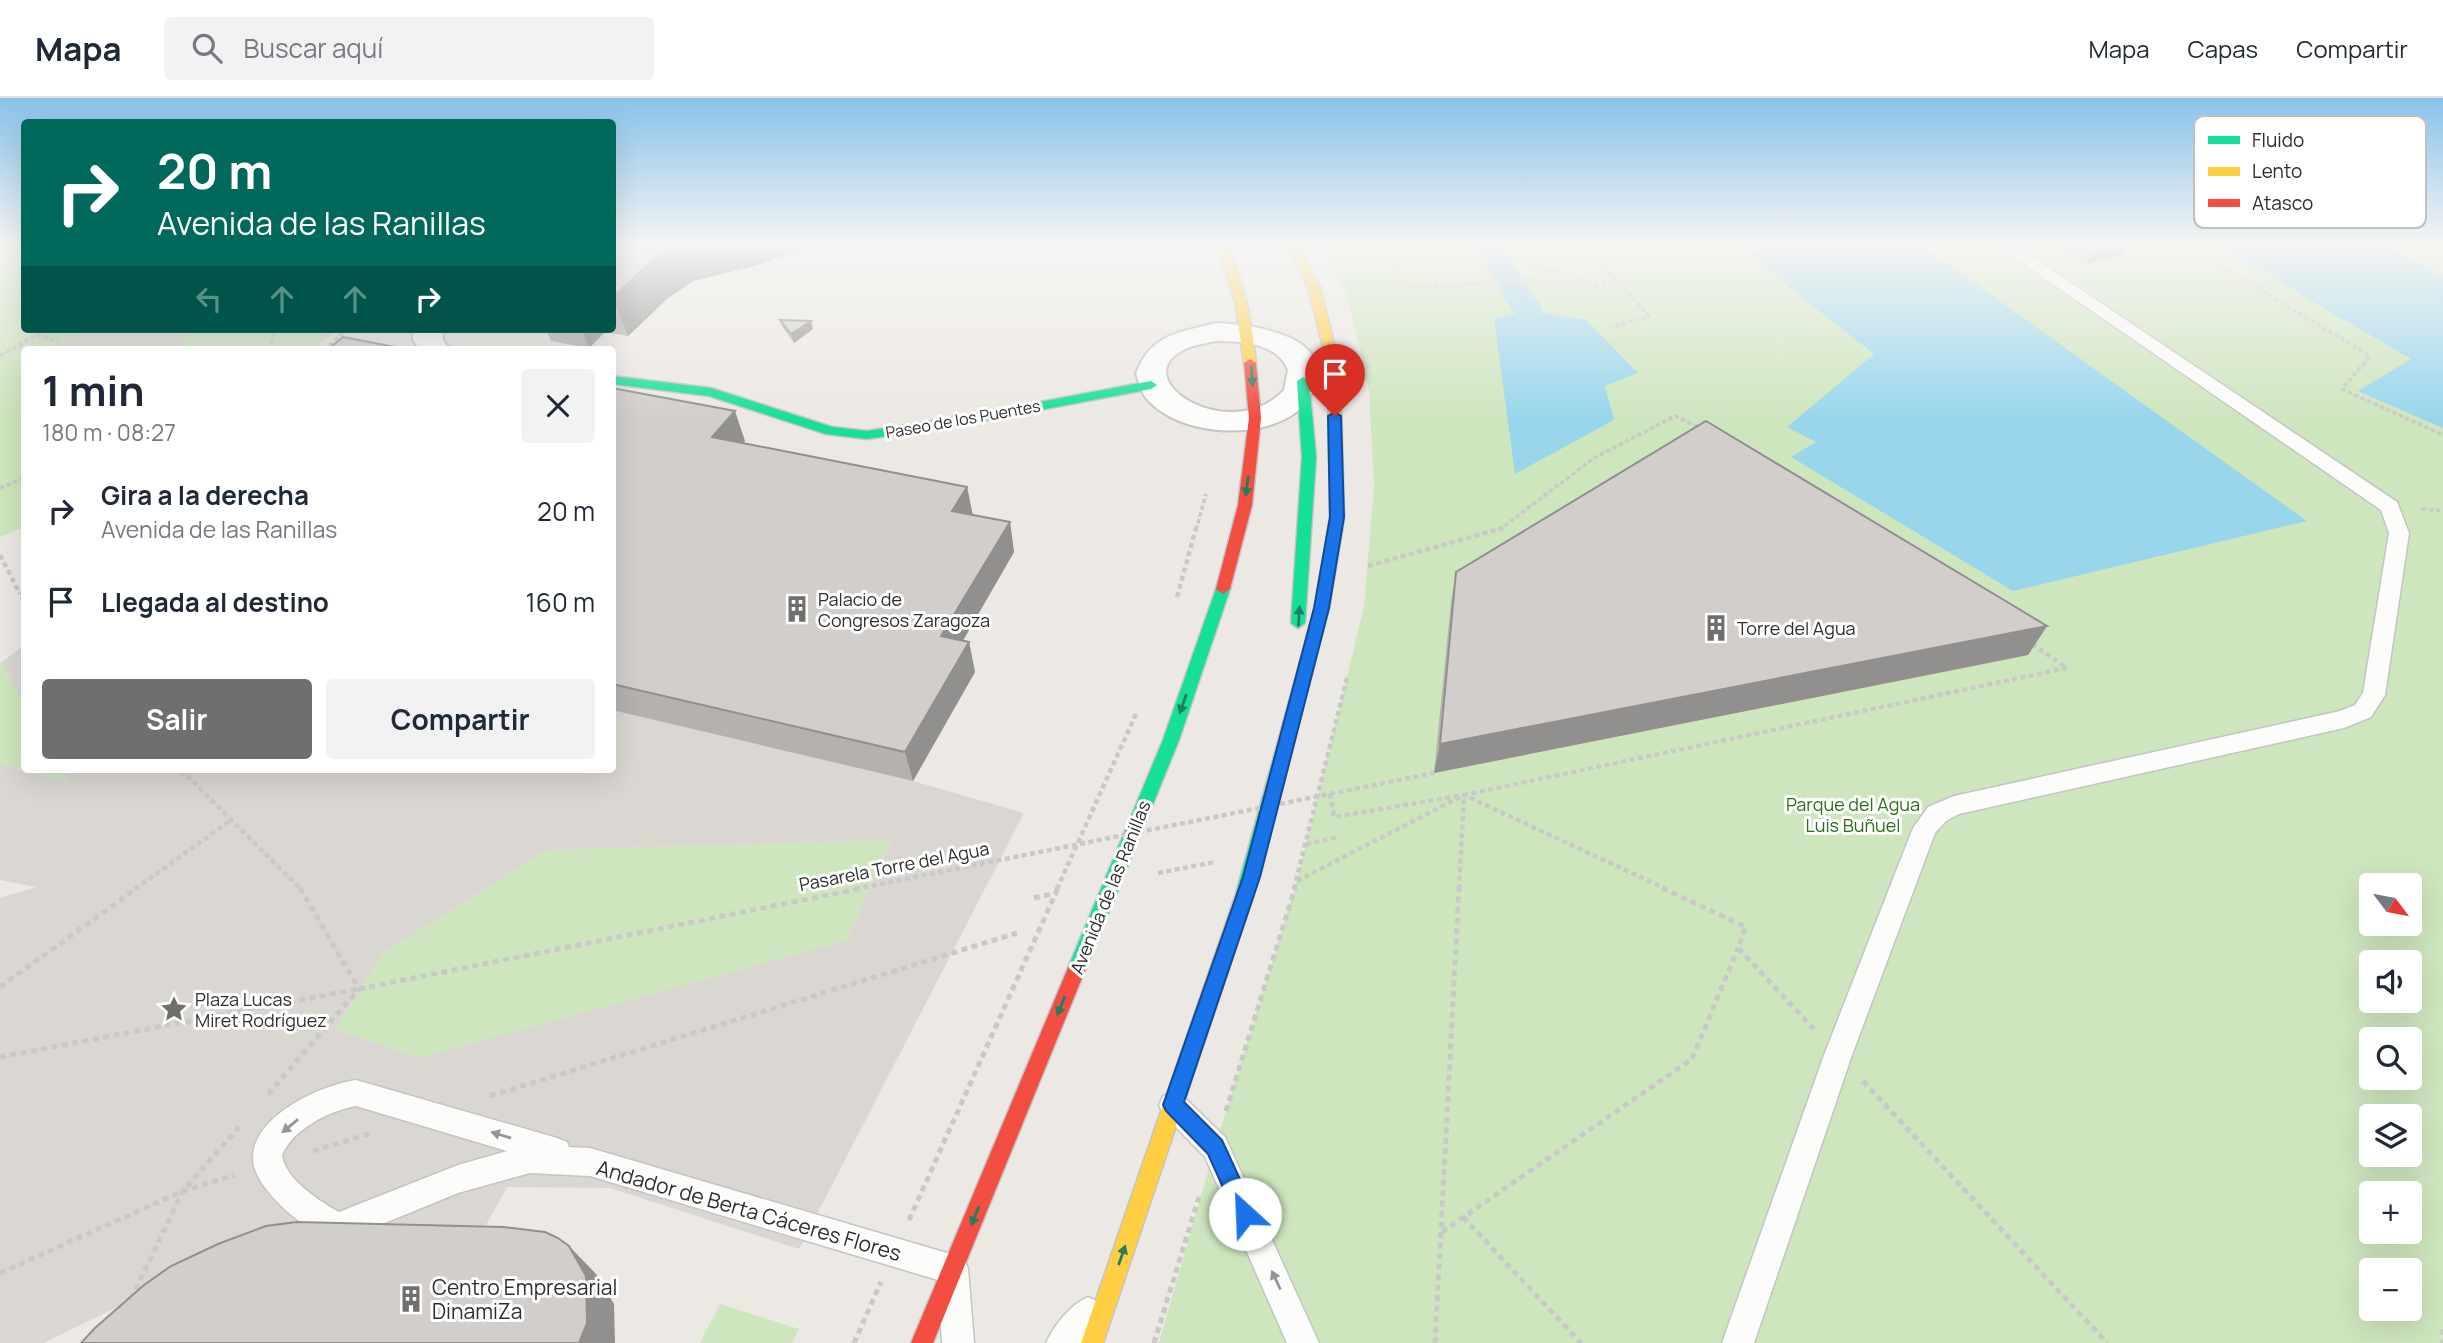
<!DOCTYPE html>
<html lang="es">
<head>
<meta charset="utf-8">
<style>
	body { margin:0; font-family:Manrope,sans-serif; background:#f2f2f3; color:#1f2937; height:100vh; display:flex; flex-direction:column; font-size:26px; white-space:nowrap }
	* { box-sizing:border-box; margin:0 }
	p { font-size:23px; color:#747a83 }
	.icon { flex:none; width:38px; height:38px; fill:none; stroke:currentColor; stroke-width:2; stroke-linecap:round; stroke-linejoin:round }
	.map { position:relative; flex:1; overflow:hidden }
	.panel { position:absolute; left:21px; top:248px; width:595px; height:427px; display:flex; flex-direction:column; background:#fff; border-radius:7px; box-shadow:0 7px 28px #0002 }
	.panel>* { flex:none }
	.hud { position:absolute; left:21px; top:21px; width:595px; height:214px; border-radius:7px; box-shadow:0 7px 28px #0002; background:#00695c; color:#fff; overflow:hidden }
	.needle { width:46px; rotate:122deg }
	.tools { position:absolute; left:2359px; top:775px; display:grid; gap:14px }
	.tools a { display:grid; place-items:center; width:63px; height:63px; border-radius:7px; background:#fff; box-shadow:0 7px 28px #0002; font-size:35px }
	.pin { position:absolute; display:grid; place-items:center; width:60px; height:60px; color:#fff; margin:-72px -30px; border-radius:50% 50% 50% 0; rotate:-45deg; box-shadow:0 0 7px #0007 }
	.pin .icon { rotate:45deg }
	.me { position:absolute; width:77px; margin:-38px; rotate:335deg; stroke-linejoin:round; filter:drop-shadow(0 0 5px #0008) }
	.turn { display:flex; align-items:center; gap:24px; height:147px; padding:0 21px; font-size:32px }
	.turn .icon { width:91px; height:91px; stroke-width:2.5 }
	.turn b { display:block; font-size:49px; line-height:60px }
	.lanes { display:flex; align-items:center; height:66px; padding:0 21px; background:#0003; justify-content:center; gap:35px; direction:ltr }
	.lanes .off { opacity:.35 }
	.round { display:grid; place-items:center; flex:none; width:74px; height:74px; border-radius:7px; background:#f2f2f3 }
	.headline { display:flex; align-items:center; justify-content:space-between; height:119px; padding:0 21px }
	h1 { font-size:42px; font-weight:700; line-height:52px }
	.action { display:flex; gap:14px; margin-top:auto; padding:14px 21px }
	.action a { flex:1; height:80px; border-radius:7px; background:#706f6e; color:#fff; font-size:28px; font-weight:700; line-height:80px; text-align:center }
	.action a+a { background:#f2f2f3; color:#1f2937 }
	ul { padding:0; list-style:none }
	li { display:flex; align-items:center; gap:21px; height:91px; padding:0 21px }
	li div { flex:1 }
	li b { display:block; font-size:26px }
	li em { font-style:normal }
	header { display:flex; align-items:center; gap:42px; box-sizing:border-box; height:98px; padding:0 35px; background:#fff; border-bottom:2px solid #e0e1e3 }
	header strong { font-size:33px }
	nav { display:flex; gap:38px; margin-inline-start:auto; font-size:24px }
	.search { width:490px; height:63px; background:#f2f2f3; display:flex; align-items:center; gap:18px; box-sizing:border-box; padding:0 24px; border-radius:7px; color:#747a83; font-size:26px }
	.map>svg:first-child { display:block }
	.green { fill:#cee6be; fill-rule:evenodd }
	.plaza { fill:#dad6d2; fill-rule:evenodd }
	.water { fill:#99d6ec }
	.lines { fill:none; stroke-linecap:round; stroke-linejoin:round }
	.canal { fill:#99d6ec; fill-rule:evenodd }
	.lane-casing { stroke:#c5c4c5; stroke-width:3 }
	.street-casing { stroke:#c5c4c5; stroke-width:4 }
	.fast-casing { stroke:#c5c4c5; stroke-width:3 }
	.slow-casing { stroke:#c5c4c5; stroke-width:3 }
	.jam-casing { stroke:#c5c4c5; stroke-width:3 }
	.path-far2 { stroke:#c9c9c8; stroke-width:3.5; stroke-dasharray:4.5 2.5; stroke-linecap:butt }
	.path-far1 { stroke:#c9c9c8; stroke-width:4.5; stroke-dasharray:5 3.5; stroke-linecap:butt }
	.path { stroke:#c9c9c8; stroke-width:5; stroke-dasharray:6 4.5; stroke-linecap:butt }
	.lane { fill:#fcfcfb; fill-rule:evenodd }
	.street { fill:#fcfcfb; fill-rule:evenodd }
	.fast { fill:#16e098; fill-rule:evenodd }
	.slow { fill:#ffcf43; fill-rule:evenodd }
	.jam { fill:#f24e42; fill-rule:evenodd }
	.path-bridge-far1 { stroke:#c9c9c8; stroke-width:4.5; stroke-dasharray:5 3.5; stroke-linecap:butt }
	.path-bridge { stroke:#c9c9c8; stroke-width:5; stroke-dasharray:6 4.5; stroke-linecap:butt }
	.wall { fill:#b4b1af }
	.shaded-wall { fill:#92908e }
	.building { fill:#d1cecb; stroke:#92908e; stroke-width:2 }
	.oneway { fill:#237e5e }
	.oneway2 { fill:#959594 }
	.route { fill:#1a73e8; stroke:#114b97; stroke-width:2 }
	.labels { text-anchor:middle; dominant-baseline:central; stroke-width:6; stroke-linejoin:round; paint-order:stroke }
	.far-street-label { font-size:16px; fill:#2e2e2e; stroke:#fff }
	.poi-label { font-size:18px; fill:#2e2e2e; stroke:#fff; text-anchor:start }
	.park-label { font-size:18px; fill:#2c6e1b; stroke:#fff }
	.street-label { font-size:18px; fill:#2e2e2e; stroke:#fff }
	.near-street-label { font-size:21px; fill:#2e2e2e; stroke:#fff }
	.near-poi-label { font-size:21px; fill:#2e2e2e; stroke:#fff; text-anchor:start }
	.key { fill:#fff; stroke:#c0c0c0; stroke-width:2 }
	.key-label { font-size:19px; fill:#2e2e2e }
</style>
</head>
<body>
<header>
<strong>Mapa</strong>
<div class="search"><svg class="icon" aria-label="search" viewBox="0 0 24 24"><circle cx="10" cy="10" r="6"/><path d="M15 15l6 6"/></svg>Buscar aquí</div>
<nav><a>Mapa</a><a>Capas</a><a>Compartir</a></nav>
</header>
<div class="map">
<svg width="2443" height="1245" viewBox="0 0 2443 1245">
	<rect width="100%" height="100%" fill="#ece8e4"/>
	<g class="green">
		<polygon points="0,146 24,146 24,231 337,231 313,252 24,252 24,432 18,431 0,439"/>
		<path d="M 1319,146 L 2443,146 L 2443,1245 L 1159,1245 L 1215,1049 L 1297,783 L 1364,509 L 1374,389 L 1369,291 L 1346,193 ZM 2371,788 L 2410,788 L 2410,826 L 2371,826 ZM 2371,864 L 2410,864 L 2410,903 L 2371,903 ZM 2371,942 L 2410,942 L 2410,980 L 2371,980 ZM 2371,1018 L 2410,1018 L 2410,1057 L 2371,1057 ZM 2371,1096 L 2410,1096 L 2410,1134 L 2371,1134 ZM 2371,1172 L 2410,1172 L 2410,1211 L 2371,1211 Z"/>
		<polygon points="0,564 24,606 24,672 63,672 71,684 0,666"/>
		<polygon points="891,742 847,842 419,961 336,931 382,856 547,752"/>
		<polygon points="720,1206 799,1231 792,1245 700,1245"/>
	</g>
	<g class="plaza">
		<polygon points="87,231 181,231 183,242 178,252 50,252"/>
		<polygon points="24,547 24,606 1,565"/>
		<path d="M 613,612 L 913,683 L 1024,715 L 799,1151 L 610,1090 L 507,1089 L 486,1127 L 275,1131 L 44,1245 L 0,1245 L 0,800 L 36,789 L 0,782 L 0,666 L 69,684 L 63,672 L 612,672 ZM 891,742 L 847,842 L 419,960 L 336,931 L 382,856 L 547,752 Z"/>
	</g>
	<g class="water">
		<polygon points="1768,146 1920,146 2307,423 2013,493 1791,359 1816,344 1787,329 1874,256 1749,158"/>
		<polygon points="2215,146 2391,146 2394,152 2443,178 2443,330 2358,293 2411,261"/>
		<polygon points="1528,213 1586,222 1638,275 1605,288 1614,322 1515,376 1494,221"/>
	</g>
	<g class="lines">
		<polygon class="canal" points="1473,146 1502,146 1543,213 1539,220 1528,222 1517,220"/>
		<defs>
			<g id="lane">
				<polygon points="1995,146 2013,146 2397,404 2409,435 2385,597 2371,619 2344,630 1959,716 1946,723 1935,735 1852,957 1754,1245 1722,1245 1824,957 1913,730 1928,709 1954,698 2340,613 2355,607 2363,595 2389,435 2381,412"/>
				<path d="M 356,982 L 557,1040 L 567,1044 L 569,1049 L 590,1050 L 964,1160 L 968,1171 L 974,1245 L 942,1245 L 938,1182 L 590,1078 L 530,1075 L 458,1095 L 319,1152 L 308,1148 L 304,1137 L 307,1129 C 288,1116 251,1084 253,1058 C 255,1017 321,987 356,982 ZM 356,1008 L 507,1053 L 458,1067 L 339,1114 C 319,1103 285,1081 282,1057 C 293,1031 329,1013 356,1008 Z"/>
				<polygon points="1173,994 1183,998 1225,1039 1319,1245 1287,1245 1205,1059 1163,1016 1159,1007 1163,998"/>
				<path d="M 1088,1199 L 1099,1204 L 1104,1215 L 1099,1226 L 1083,1245 L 1046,1245 C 1054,1227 1070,1207 1088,1199 Z"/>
			</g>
			<g id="street">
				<path d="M 1216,225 C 1247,226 1324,235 1317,280 C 1315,293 1306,306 1295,315 C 1256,343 1178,337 1147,301 C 1141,294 1139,285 1136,276 C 1150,236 1178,235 1216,225 ZM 1216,243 C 1241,243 1278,245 1288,272 L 1284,292 C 1230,350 1117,278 1190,249 C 1198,246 1208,245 1216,243 Z"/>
				<polygon points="414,231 442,231 443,242 450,252 420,252 413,242"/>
			</g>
			<g id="fast">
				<polygon points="612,278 711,290 832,329 867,333 965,318 1151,283 1157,287 1151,291 965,326 867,341 826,336 709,298 612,286"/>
				<polygon points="1303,279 1309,283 1316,359 1305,525 1298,530 1291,525 1302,359 1297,283"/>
				<polygon points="1335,428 1342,433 1329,510 1253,799 1250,804 1244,806 1238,804 1235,799 1315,510 1328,433"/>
				<polygon points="1223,486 1230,491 1179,642 1086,870 1083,876 1077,878 1071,876 1068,870 1163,642 1216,491"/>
			</g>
			<g id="slow">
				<path d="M 1217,146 L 1227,146 C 1244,184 1252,223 1256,265 L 1254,268 L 1246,268 L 1244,265 L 1235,204 Z"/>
				<polygon points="1287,146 1297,146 1320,189 1340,269 1344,419 1342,433 1335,438 1328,433 1330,419 1328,269 1308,189"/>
				<polygon points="1244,792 1250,794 1253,799 1103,1245 1081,1245 1235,799 1238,794"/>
			</g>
			<g id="jam">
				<polygon points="1250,261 1256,265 1261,320 1252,407 1230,491 1223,496 1216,491 1238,407 1249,320 1244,265"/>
				<polygon points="1077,862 1083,864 1086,870 933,1245 911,1245 1068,870 1071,864"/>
			</g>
		</defs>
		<use href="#lane" class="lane-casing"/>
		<use href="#street" class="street-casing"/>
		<use href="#fast" class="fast-casing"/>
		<use href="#slow" class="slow-casing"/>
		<use href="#jam" class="jam-casing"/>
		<g class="path-far2">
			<polyline points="1379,146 1411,190 1534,182 1600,187 1619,185 1582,146"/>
			<polyline points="1516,146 1529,165 1589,184"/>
			<polyline points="2185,146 2370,258 2342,291 2443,337"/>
			<polyline points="2403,146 2406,152 2443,171"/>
			<polyline points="1615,228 1649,218 1619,185"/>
			<polyline points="37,237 60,244"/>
			<polyline points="269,252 276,231"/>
			<polyline points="324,252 347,231"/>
			<polyline points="0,258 46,231"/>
			<polyline points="0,390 24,380"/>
			<polyline points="2422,411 2443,413"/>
			<polyline points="1196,432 1206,396"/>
			<polyline points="1499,432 1594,360 1675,318 1700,330"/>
		</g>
		<g class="path-far1">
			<polyline points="0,457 20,496"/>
			<polyline points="1368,468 1503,430"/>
			<polyline points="24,493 20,496 24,504"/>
			<polyline points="1177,499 1196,430"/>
			<polyline points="181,672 301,791"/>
			<polyline points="1330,696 1334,719 1464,697 1666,791"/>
			<polyline points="1306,746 1339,739"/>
			<polyline points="1158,775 1215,764"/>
			<polyline points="1297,783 1464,697 2067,570 2032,546"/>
			<polyline points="135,791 231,722"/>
			<polyline points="1057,791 1136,616"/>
			<polyline points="1294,791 1347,580"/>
			<polyline points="1459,791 1464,698"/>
		</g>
		<g class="path">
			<polyline points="300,790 359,891"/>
			<polyline points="1662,790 1746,829 1738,850 1814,931"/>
			<polyline points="1034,800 1057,795"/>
			<polyline points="0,889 137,790"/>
			<polyline points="0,959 358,891"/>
			<polyline points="1863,983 2107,1245"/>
			<polyline points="268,996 359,891"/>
			<polyline points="490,998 1017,835"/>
			<polyline points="1226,1013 1295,790"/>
			<polyline points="313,1053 372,1035"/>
			<polyline points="1463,1119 1581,1245"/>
			<polyline points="909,1122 1058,790"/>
			<polyline points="1442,1134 1692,961 1738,850"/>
			<polyline points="0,1175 183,1093 235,1077"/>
			<polyline points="131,1201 183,1093 239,1029"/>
			<polyline points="2443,1231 2443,1245"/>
			<polyline points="854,1245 881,1184"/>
			<polyline points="1154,1245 1199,1099"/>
			<polyline points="1435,1245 1459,790"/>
		</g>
		<use href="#lane" class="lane"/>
		<use href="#street" class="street"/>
		<use href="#fast" class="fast"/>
		<use href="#slow" class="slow"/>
		<use href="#jam" class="jam"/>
		<polyline class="path-bridge-far1" points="855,791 1434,675"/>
		<polyline class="path-bridge" points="359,891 863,790"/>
	</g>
	<g class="wall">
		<polygon points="612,146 826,146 796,153 762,166 693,183 668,200 628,238 605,234 589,250 551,243 546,231 612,231"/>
		<polygon points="2055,146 2128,146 2122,156 2088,166"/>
		<polygon points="780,222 811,223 813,231 794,245 783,230"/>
		<polygon points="612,290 745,343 743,345 967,389 973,417 1010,424 1014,454 963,543 969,544 975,574 913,683 612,612"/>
		<polygon points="1456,474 2047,528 2028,557 1434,675 1451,504"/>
	</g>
	<g class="shaded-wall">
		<polygon points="678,146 826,146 796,153 762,166 693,183 668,200 628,238 613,199 654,161"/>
		<polygon points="2113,146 2128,146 2122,156 2088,166 2096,150"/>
		<polygon points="811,223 813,231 794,245 791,236"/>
		<polygon points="581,231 604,231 605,234 589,250"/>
		<polygon points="735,313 745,343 723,369 712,339"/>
		<polygon points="967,389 973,419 952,413"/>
		<polygon points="1010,424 1014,454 948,568 941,538"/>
		<polygon points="2047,528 2028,557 1434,675 1440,646"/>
		<polygon points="969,544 975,574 913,683 905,654"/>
		<polygon points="569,1148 597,1177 614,1206 615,1245 579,1245"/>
	</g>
	<g class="building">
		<polygon points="612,146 678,146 654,161 613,199"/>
		<polygon points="2088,146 2113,146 2096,150"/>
		<polygon points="780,222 811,223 791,236"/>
		<polygon points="343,239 411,252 327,252"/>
		<polygon points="612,290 735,313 712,339 967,389 952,413 1010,424 941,538 969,544 905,654 612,586"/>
		<polygon points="1706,323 2047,528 1440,646 1456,474"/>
		<polygon points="297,1124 503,1129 545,1134 558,1140 569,1148 586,1178 587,1225 579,1245 81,1245 95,1230 144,1187 171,1168 218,1146 266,1128"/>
	</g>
	<defs><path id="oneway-solid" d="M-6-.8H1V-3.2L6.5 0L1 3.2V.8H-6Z" transform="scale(1.75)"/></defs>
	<g class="oneway">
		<use href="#oneway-solid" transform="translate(1252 278) rotate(86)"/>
		<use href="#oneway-solid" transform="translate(1247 388) rotate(97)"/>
		<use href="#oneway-solid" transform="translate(1299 518) rotate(-87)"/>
		<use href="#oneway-solid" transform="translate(1183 606) rotate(109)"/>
		<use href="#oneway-solid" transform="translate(1061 908) rotate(112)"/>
		<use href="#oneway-solid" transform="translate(975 1118) rotate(112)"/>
		<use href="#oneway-solid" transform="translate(1122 1157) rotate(-71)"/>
	</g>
	<g class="oneway2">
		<use href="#oneway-solid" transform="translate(290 1028) rotate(140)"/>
		<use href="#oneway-solid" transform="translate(501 1037) rotate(-163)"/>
		<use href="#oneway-solid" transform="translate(1276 1182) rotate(-115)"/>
	</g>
	<linearGradient id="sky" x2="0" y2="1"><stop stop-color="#88c2ea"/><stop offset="0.46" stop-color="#f6f5f3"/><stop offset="1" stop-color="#f6f5f3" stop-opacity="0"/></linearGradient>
	<rect width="2443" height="320" fill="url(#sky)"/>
	<polygon class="route" points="1335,314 1341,318 1344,419 1329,510 1260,779 1184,1004 1222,1042 1256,1116 1253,1123 1245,1126 1238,1123 1208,1056 1166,1013 1163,1007 1243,779 1314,510 1330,419 1328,318"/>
	<defs>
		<symbol id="building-bare" viewBox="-9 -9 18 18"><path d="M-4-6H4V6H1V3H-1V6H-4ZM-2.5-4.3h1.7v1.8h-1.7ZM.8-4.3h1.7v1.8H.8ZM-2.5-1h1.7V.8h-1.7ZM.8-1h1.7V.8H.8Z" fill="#706f6e" stroke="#fff" stroke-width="2.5" paint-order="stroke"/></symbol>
		<symbol id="sight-bare" viewBox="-9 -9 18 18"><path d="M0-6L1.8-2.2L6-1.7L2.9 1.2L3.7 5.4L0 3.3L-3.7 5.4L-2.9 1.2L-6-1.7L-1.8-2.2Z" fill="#706f6e" stroke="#fff" stroke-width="2.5" paint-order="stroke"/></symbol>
	</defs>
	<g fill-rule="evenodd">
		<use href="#building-bare" x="778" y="492" width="38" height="38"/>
		<use href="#building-bare" x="1697" y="511" width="38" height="38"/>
		<use href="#sight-bare" x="155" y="892" width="38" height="38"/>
		<use href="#building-bare" x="392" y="1182" width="38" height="38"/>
	</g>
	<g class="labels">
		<g class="far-street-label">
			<text transform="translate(963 321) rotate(-10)">Paseo de los Puentes</text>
		</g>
		<g class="poi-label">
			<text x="818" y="501">Palacio de<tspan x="818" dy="21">Congresos Zaragoza</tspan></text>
			<text x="1737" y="530">Torre del Agua</text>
			<text x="195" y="901">Plaza Lucas<tspan x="195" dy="21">Miret Rodríguez</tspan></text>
		</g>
		<g class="park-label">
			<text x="1853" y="706">Parque del Agua<tspan x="1853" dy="21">Luis Buñuel</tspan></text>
		</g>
		<g class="street-label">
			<text transform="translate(894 768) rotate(-11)">Pasarela Torre del Agua</text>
			<text transform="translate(1110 789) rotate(-68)">Avenida de las Ranillas</text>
		</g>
		<g class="near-street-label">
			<text transform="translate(749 1112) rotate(16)">Andador de Berta Cáceres Flores</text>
		</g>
		<g class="near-poi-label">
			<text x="432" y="1189">Centro Empresarial<tspan x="432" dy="24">DinamiZa</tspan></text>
		</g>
	</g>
	<rect x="2194" y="18" width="232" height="112" rx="10" class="key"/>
	<rect x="2208" y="38" width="32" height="8" fill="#16e098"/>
	<rect x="2208" y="69" width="32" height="9" fill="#ffcf43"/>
	<rect x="2208" y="101" width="32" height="8" fill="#f24e42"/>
	<g class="key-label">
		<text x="2252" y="49">Fluido</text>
		<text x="2252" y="80">Lento</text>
		<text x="2252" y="112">Atasco</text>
	</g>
</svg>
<div class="tools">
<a><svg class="needle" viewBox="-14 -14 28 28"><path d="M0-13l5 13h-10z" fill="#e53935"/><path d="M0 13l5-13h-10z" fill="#747a83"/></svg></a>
<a><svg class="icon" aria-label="sound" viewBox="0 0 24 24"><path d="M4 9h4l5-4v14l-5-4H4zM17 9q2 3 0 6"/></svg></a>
<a><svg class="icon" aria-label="search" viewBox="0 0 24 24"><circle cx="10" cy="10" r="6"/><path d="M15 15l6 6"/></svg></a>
<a><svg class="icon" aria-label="layers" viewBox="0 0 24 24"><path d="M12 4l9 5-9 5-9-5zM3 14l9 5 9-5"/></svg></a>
<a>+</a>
<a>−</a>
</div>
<div class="pin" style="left:1335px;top:318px;background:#d93025"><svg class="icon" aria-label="arrive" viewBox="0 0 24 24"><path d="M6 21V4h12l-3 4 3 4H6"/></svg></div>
<svg class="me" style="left:1245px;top:1116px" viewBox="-20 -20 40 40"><circle r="19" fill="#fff"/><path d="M0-13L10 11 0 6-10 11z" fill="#1a73e8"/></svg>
<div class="hud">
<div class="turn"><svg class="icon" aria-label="right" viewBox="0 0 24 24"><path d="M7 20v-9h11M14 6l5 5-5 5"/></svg><div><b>20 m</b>Avenida de las Ranillas</div></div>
<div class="lanes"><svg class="icon off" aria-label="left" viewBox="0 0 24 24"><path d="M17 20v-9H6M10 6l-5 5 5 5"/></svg><svg class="icon off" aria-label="ahead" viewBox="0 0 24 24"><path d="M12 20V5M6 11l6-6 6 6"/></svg><svg class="icon off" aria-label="ahead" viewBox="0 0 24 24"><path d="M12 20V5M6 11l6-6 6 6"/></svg><svg class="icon" aria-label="right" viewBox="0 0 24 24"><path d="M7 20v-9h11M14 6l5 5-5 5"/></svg></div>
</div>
<section class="panel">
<div class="headline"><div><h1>1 min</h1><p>180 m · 08:27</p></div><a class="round"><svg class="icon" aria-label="close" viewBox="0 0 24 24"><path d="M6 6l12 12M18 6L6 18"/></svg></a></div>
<ul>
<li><svg class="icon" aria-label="right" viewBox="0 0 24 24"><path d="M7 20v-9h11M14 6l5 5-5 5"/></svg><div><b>Gira a la derecha</b><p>Avenida de las Ranillas</p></div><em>20 m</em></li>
<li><svg class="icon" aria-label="arrive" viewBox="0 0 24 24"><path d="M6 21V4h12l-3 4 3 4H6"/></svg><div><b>Llegada al destino</b></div><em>160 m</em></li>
</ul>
<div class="action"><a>Salir</a><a>Compartir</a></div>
</section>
</div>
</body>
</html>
